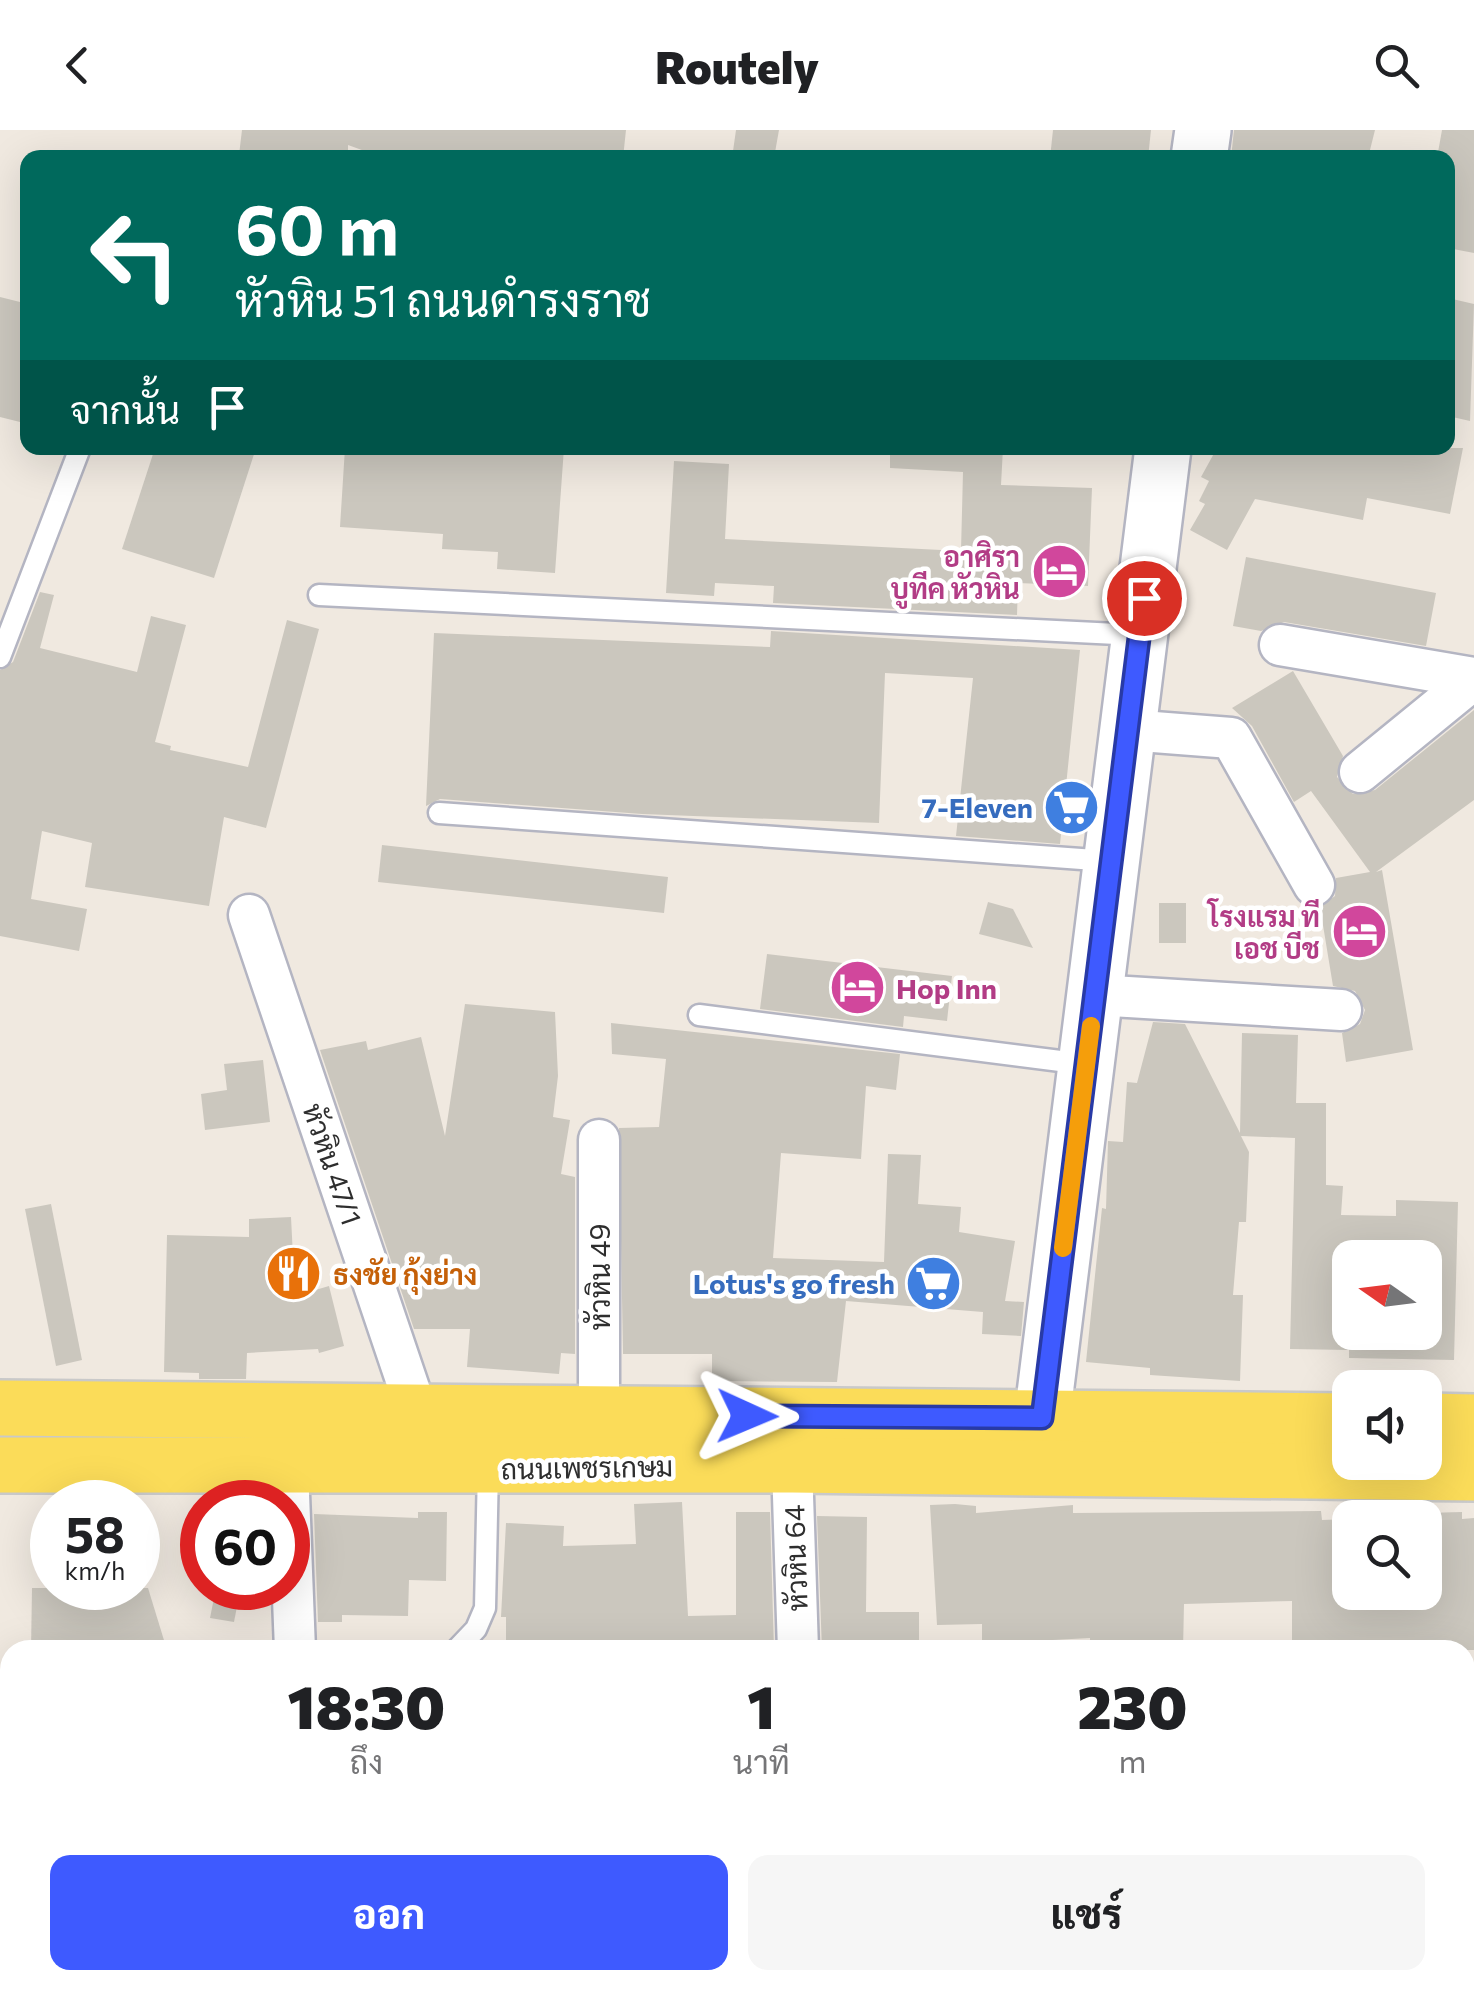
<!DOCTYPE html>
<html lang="th">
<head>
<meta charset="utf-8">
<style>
	body { margin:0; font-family:Commissioner,Sarabun,sans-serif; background:#f6f6f6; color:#202124; height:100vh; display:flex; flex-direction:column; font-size:38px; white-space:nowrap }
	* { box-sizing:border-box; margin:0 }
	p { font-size:32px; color:#757577 }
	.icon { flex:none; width:55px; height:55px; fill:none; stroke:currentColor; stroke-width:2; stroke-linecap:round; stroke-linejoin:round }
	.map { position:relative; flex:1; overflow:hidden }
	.details { position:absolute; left:0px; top:1510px; width:1475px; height:350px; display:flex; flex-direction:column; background:#fff; border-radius:30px 30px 0 0; box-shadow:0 10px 40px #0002 }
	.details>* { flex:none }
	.banner { position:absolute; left:20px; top:20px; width:1435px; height:305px; border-radius:20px; box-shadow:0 10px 40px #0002; background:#00695c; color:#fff; overflow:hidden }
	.needle { width:65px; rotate:284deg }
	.controls { position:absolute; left:1332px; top:1110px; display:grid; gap:20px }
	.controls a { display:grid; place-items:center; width:110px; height:110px; border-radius:20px; background:#fff; box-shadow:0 10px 40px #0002; font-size:50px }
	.speed { position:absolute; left:30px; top:1350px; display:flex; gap:20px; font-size:50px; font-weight:700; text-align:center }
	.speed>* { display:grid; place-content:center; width:130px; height:130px; border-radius:50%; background:#fff; box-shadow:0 10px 40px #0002; line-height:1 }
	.speed small { font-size:25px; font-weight:400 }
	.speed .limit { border:15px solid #d22; background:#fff; color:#111 }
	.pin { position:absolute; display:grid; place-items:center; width:85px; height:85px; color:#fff; margin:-42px; border:5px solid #fff; border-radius:50%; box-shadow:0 2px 10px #0007 }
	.me { position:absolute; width:110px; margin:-55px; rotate:91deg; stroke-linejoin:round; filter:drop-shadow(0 0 8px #0008) }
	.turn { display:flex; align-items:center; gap:35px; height:210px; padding:0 50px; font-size:45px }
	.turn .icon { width:130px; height:130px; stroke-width:2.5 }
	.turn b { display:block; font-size:70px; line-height:85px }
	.then { display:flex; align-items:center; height:95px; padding:0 50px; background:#0003; gap:20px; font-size:38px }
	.eta { display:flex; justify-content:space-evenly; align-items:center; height:170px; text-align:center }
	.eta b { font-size:60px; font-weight:800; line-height:70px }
	.primary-button { display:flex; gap:20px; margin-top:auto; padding:20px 50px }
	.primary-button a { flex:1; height:115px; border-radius:20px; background:#3e5aff; color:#fff; font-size:40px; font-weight:800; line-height:115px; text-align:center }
	.primary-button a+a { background:#f6f6f6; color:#202124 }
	header { display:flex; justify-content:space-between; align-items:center; height:130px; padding:0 50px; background:#fff; font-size:45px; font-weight:800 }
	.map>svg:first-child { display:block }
	.building { fill:#cbc7be; fill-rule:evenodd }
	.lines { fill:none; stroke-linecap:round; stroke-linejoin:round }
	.lane-casing { stroke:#b4b5c2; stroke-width:25 }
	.street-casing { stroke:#b4b5c2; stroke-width:45 }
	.secondary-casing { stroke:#b4b5c2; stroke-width:60 }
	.primary-casing { stroke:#c9c9c9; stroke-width:60 }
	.lane { stroke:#fff; stroke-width:20 }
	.street { stroke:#fff; stroke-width:40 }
	.secondary { stroke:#fff; stroke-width:55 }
	.primary { stroke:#fbdc59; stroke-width:55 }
	.route-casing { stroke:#283aa6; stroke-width:25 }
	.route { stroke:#3e5aff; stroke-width:18 }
	.slow { stroke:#f59e0b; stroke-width:18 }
	.labels { text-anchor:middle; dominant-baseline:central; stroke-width:9; stroke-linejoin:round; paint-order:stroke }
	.hotel-label { font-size:28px; font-weight:bold; fill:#b23c85; stroke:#fff; text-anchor:end }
	.shop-label { font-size:28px; font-weight:bold; fill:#366cbe; stroke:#fff; text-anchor:end }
	.street-label { font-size:28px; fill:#2e2e2e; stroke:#fff }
	.food-label { font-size:28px; font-weight:bold; fill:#c56008; stroke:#fff; text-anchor:start }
</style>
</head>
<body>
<header><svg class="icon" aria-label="back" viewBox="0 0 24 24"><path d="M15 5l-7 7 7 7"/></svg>Routely<svg class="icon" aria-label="search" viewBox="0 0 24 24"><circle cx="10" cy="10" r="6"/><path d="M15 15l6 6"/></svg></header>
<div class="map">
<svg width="1474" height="1860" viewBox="0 0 1474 1860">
	<rect width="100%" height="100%" fill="#f0e9e0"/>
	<g class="building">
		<polygon points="242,0 626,0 623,28 384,28 348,15 348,27 262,28 239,25"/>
		<polygon points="736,0 779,0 774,28 732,28"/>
		<polygon points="1053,0 1151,0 1148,28 1050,28"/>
		<polygon points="1234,0 1375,0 1368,28 1231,28"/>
		<polygon points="1442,0 1474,0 1474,123 1448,118 1448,28 1437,28"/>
		<polygon points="0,167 28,174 28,294 0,287"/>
		<polygon points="1448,168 1474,174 1470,291 1448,286"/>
		<polygon points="155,318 256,318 214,448 122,419"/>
		<polygon points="345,318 564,318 555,443 497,439 498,422 442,419 443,404 340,397"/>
		<polygon points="890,318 1003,318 1001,355 1092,358 1088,456 1018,453 1017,485 773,473 774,456 715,453 714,466 666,463 674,331 729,334 725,409 961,421 963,342 890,338"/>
		<polygon points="1217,318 1463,318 1450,384 1367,368 1363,390 1255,369 1227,420 1190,400 1205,374 1199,371 1209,351 1201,347"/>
		<polygon points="1246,427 1436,463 1426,516 1284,492 1261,501 1233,496"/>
		<polygon points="40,462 54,465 40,518 137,542 151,486 186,495 155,612 171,616 170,620 248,637 287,490 319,499 266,698 224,687 209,776 85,757 92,713 42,701 31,769 87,779 79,821 0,806 0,540 13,532"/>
		<polygon points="771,501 1080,520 1060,714 956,706 973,548 885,543 879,693 642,684 440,669 426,676 434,503 770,517"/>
		<polygon points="1293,541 1343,626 1337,647 1353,664 1375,660 1474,580 1474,670 1376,742 1382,740 1413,920 1346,932 1342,903 1360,894 1365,880 1355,861 1333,856 1320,777 1335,766 1336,748 1370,742 1311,661 1294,672 1252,596 1232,578"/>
		<polygon points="382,715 668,747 664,783 378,752"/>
		<polygon points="988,772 1013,779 1033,818 979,804"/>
		<rect x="1159" y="773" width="27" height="40"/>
		<polygon points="767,824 952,846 947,891 904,886 903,897 760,879"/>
		<polygon points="465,874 555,882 558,946 553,987 570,990 561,1044 575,1047 575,1224 561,1223 559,1244 467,1237 470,1199 414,1199 320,920 366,911 368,920 421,907 445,1006"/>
		<path d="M 1153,892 L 1185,894 L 1240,1003 L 1242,903 L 1298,905 L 1296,973 L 1326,973 L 1326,1055 L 1343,1056 L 1341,1085 L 1396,1086 L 1396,1070 L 1458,1072 L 1454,1230 L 1349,1228 L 1349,1220 L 1290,1219 L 1295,1008 L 1241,1006 L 1249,1022 L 1246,1092 L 1239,1092 L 1233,1165 L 1243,1165 L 1240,1251 L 1150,1245 L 1150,1238 L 1086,1232 L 1102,1078 L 1106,1079 L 1108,1011 L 1123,1012 L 1127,952 L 1137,953 ZM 1350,1128 L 1425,1128 L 1425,1202 L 1350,1202 Z"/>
		<polygon points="611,893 900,924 896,960 866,956 861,1029 781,1023 773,1128 884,1132 888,1024 921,1025 918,1074 961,1077 959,1102 1015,1111 1005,1171 1024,1172 1021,1206 982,1204 983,1182 846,1171 837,1252 712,1251 712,1224 623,1224 619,998 659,997 666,929 612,924"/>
		<polygon points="263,930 270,992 205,1000 201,964 227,960 224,934"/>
		<polygon points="51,1074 82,1230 56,1236 25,1079"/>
		<polygon points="291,1087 295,1166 329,1156 344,1216 319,1223 318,1219 247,1223 246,1249 199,1249 199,1243 164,1242 167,1105 249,1107 249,1089"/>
		<polygon points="682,1372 688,1486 736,1485 736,1382 770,1382 774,1520 506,1520 506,1487 501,1487 506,1393 564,1396 563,1416 636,1414 634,1374"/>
		<polygon points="955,1374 976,1376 976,1383 1073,1375 1073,1383 1321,1381 1322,1390 1350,1389 1350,1462 1425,1462 1425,1383 1462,1382 1462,1389 1474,1388 1474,1520 1292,1520 1292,1471 1184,1474 1183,1520 1090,1520 1090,1508 982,1514 982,1494 937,1495 930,1375"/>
		<polygon points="418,1382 447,1382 446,1451 409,1450 408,1486 342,1485 342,1492 318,1492 314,1384 418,1388"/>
		<polygon points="817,1386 867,1387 866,1482 919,1482 919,1520 822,1520"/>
		<polygon points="32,1458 148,1458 167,1520 31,1520"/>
		<polygon points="216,1458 240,1461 234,1492 210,1488"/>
	</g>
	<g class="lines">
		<defs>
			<g id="lane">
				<polyline points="319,465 1137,505"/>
				<polyline points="0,527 80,318"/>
				<polyline points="439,683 1109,731"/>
				<polyline points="699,885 1084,934"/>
				<polyline points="456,1520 476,1499 485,1478 488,1338"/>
				<polyline points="432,1860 433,1850"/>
			</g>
			<g id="street">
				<polyline points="1280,515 1474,548"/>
				<polyline points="1128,600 1231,608 1314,755"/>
				<polyline points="1360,642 1474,549"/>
				<polyline points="249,785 417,1282"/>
				<polyline points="1095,865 1341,880"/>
				<polyline points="599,1284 599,1010"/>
				<polyline points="792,1335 798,1520"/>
				<polyline points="288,1338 295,1520"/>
				<polyline points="308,1850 309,1860"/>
			</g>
			<g id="secondary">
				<polyline points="1199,28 1203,0"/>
				<polyline points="1042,1288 1163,318"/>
			</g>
			<g id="primary">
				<polyline points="0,1278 1350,1291"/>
				<polyline points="1425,1291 1474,1292"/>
				<polyline points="0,1335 792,1335 1474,1343"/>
			</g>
		</defs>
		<use href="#lane" class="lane-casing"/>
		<use href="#street" class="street-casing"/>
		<use href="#secondary" class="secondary-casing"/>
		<use href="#primary" class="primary-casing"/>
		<use href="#lane" class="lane"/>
		<use href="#street" class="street"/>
		<use href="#secondary" class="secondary"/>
		<use href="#primary" class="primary"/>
	</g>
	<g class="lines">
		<defs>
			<polyline id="route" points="747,1286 1042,1288 1144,468"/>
		</defs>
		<use href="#route" class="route-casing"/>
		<use href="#route" class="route"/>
		<polyline class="slow" points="1063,1118 1091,896"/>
	</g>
	<defs>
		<symbol id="hotel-disc" viewBox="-11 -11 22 22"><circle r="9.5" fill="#d1479c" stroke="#fff"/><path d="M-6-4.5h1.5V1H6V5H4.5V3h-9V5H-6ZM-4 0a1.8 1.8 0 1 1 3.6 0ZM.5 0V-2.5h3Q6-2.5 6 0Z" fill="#fff"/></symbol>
		<symbol id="supermarket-disc" viewBox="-11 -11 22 22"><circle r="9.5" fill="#3f7fe0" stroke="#fff"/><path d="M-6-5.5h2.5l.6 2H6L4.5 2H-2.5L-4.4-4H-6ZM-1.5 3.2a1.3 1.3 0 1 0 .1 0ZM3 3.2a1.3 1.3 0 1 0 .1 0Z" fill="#fff"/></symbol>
		<symbol id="restaurant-disc" viewBox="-11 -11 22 22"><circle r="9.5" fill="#e8710a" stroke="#fff"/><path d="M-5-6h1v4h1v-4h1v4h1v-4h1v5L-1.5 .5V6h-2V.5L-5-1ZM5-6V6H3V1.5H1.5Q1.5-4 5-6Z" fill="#fff"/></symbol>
	</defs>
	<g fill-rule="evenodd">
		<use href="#hotel-disc" x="1028" y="410" width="63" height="63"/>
		<use href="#supermarket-disc" x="1040" y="646" width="63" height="63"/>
		<use href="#hotel-disc" x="1328" y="770" width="63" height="63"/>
		<use href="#hotel-disc" x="826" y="826" width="63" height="63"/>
		<use href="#restaurant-disc" x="262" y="1112" width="63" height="63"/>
		<use href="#supermarket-disc" x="902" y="1122" width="63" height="63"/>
	</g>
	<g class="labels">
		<g class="hotel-label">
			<text x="1020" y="426">อาศิรา<tspan x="1020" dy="32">บูทีค หัวหิน</tspan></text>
			<text x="1320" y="786">โรงแรม ที<tspan x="1320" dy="32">เอช บีช</tspan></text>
			<text x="896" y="858" text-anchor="start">Hop Inn</text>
		</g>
		<g class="shop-label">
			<text x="1033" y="677">7-Eleven</text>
			<text x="895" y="1153">Lotus's go fresh</text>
		</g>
		<g class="street-label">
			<text transform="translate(333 1034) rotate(71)">หัวหิน 47/1</text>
			<text transform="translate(599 1147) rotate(-90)">หัวหิน 49</text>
			<text transform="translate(587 1337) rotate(-1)">ถนนเพชรเกษม</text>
			<text transform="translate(795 1428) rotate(-92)">หัวหิน 64</text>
		</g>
		<g class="food-label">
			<text x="333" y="1144">ธงชัย กุ้งย่าง</text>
		</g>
	</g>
</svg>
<div class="controls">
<a><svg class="needle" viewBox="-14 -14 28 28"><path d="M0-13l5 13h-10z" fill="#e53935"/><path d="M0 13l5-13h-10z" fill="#757577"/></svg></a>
<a><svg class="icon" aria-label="sound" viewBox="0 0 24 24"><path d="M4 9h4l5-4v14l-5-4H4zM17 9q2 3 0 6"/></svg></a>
<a><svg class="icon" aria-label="search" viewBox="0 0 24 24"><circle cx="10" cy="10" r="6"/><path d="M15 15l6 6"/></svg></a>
</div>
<div class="speed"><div>58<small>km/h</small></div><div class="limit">60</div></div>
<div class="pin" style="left:1144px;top:468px;background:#d93025"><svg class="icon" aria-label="arrive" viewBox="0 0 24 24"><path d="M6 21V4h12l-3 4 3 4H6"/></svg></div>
<svg class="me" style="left:747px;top:1286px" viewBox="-20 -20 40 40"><path d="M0-17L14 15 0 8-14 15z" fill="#3e5aff" stroke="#fff" stroke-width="4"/></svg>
<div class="banner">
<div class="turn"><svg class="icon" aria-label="left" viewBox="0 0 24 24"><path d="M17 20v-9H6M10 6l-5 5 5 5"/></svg><div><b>60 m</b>หัวหิน 51 ถนนดำรงราช</div></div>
<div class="then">จากนั้น<svg class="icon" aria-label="arrive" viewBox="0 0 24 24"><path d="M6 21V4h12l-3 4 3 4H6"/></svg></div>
</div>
<section class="details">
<div class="eta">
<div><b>18:30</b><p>ถึง</p></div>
<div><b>1</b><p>นาที</p></div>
<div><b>230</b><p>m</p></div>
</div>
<div class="primary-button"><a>ออก</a><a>แชร์</a></div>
</section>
</div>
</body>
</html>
